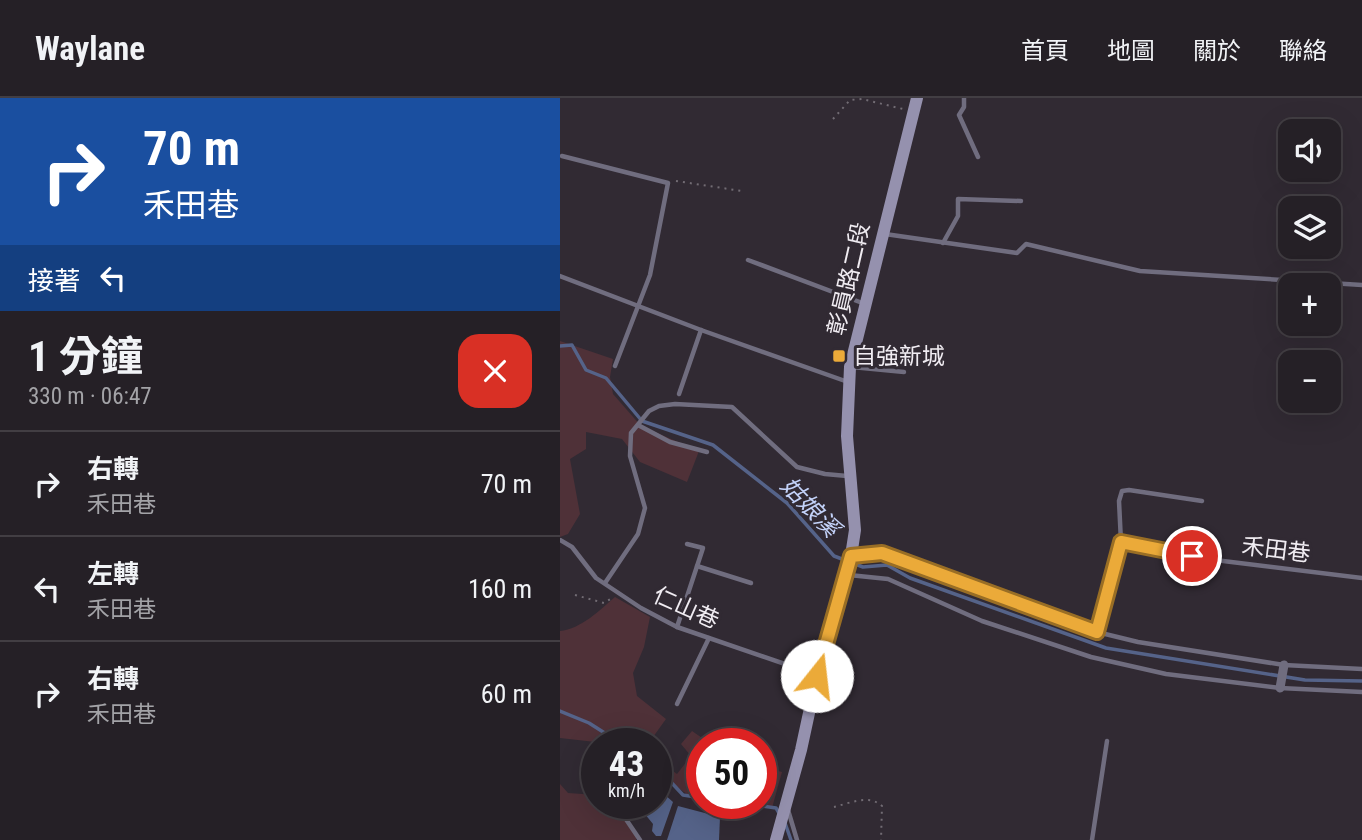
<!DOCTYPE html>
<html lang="zh-TW">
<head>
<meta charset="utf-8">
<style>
	body { margin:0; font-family:"Roboto Condensed","Noto Sans TC",sans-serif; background:#312d32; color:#f1f3f6; height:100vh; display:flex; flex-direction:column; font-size:26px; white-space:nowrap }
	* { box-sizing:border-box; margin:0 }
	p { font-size:23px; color:#a3a3a7 }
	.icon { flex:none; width:38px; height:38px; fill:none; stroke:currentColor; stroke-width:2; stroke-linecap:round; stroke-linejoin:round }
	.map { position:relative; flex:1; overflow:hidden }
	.details { display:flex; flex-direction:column; background:#252026; width:560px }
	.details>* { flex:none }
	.banner { background:#1a4fa0; color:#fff; overflow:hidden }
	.controls { position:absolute; left:718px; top:21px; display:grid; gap:14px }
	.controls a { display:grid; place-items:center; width:63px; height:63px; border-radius:14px; background:#252026; box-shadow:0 7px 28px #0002,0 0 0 2px #423e43; font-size:35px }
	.speed { position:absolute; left:21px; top:630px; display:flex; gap:14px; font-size:35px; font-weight:700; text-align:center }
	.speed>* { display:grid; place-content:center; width:91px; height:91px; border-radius:50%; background:#252026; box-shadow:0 7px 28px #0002,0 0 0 2px #423e43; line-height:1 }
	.speed small { font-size:18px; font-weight:400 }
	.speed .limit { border:10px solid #d22; background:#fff; color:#111 }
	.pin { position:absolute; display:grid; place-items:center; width:60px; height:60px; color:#fff; margin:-30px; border:4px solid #fff; border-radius:50%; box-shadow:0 2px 7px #0007 }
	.me { position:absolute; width:77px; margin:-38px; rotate:16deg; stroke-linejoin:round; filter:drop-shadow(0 0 5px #0008) }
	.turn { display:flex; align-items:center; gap:24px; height:147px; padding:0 28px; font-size:32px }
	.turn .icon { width:91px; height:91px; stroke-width:2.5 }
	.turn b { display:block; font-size:49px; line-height:60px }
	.then { display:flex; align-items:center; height:66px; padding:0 28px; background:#0003; gap:14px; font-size:26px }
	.round { display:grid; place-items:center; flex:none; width:74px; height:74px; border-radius:21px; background:#312d32 }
	.overview { display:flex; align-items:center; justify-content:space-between; height:119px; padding:0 28px }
	h1 { font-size:42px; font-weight:700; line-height:52px }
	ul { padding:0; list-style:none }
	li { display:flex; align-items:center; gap:21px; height:105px; padding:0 28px; border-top:2px solid #423e43 }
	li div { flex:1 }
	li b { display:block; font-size:26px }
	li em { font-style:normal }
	header { display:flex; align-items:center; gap:42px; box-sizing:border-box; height:98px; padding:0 35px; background:#252026; border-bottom:2px solid #423e43 }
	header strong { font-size:33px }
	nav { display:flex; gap:38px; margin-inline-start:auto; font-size:24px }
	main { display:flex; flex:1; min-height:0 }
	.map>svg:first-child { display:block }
	.green { fill:#4f3138 }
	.water { fill:#556389 }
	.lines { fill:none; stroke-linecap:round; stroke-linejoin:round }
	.stream { stroke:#556389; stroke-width:3.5 }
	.path { stroke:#726c74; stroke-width:2; stroke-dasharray:2 5; stroke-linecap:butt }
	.lane { stroke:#706d7f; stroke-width:4.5 }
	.street { stroke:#706d7f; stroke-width:9 }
	.secondary { stroke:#9591ae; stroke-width:12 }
	.route-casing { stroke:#996e25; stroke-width:18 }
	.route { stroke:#ebaa39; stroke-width:12 }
	.poi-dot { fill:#ebaa39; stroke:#312a33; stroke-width:2.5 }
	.labels { text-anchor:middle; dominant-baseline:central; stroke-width:6; stroke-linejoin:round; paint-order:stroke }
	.street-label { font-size:23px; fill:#f0ecf2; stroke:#312a33 }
	.poi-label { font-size:23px; fill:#f0ecf2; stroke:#312a33; text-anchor:start }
	.water-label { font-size:24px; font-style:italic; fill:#c3d2f9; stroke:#312a33 }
</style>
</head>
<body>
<header>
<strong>Waylane</strong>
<nav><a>首頁</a><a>地圖</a><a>關於</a><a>聯絡</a></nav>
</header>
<main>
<section class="details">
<div class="banner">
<div class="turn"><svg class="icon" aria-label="right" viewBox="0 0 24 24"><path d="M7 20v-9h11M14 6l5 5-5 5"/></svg><div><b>70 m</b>禾田巷</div></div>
<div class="then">接著<svg class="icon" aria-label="left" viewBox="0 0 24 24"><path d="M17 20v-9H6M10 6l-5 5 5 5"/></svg></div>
</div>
<div class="overview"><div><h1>1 分鐘</h1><p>330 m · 06:47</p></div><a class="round" style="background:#d93025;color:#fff"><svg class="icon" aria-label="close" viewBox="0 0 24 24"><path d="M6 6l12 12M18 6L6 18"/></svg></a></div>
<ul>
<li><svg class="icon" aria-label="right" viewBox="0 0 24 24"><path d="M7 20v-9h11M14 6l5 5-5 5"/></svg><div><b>右轉</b><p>禾田巷</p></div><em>70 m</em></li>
<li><svg class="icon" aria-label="left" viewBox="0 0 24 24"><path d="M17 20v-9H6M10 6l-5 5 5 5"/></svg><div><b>左轉</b><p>禾田巷</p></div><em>160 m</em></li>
<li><svg class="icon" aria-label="right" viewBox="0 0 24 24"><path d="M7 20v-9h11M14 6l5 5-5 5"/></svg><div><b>右轉</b><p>禾田巷</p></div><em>60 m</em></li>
</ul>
</section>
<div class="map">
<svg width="802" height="742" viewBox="0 0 802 742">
	<rect width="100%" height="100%" fill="#312a33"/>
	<g class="green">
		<polygon points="0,243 53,261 50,279 53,296 81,328 139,353 127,384 80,364 62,341 26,334 26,351 10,361 20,416 8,436 0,439"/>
		<path d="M 55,499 L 90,519 L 84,549 L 73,575 L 77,598 L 106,621 L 88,646 L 53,646 L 0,640 L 0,533 C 21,531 40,512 55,499 Z"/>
		<polygon points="132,633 151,646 142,646 142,702 131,699 96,674 96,661 117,676 131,658 121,646"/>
		<polygon points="201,668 222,674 212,710 153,705 201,705"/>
		<polygon points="0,686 8,695 37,697 37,705 51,705 63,716 77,738 76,742 0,742"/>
	</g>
	<g class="water">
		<polygon points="96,689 113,704 101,738 96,738 92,733 93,726 76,705 96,705"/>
		<polygon points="118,708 160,719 159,742 107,742"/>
	</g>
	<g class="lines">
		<g class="stream">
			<polyline points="0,248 12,247 26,272 46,280 82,323 153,347 227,405 274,458 303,469 327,467 350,480 546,550 745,582 802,583"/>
			<polyline points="0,613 29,625 62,646"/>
			<polyline points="96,668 123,697 142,700"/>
			<polyline points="179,705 216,710 219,715"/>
			<polyline points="225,725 231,742"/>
		</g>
		<g class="path">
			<polyline points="273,21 290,2 302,1 343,11"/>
			<polyline points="116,83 182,93"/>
			<polyline points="15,497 44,505 52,500"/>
			<path d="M 274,709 C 290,705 309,696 322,708 L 321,742"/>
		</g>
		<g class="lane">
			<polyline points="404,0 404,9 399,17 418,59"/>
			<polyline points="2,58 108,85 90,177 55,268"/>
			<polyline points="325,136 457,155 466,146 580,173 802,187"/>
			<polyline points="383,145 398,118 398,101 461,103"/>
			<polyline points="188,162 305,206"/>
			<polyline points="0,178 141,232 288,284"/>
			<polyline points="292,269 344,274"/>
			<polyline points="119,296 141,232"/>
			<polyline points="78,327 110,344 147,354"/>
			<polyline points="0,442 12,449 36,480 81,510 117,529 257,577"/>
			<polyline points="561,444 559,403 562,393 569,392 642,403"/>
			<polyline points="292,458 322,455 371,472 466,509 537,534 578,544 724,567 802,571"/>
			<polyline points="137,468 191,485"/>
			<polyline points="289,477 328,481 422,523 531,559 606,576 720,590 802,594"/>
			<polyline points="45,485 78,436 85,410 70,358 71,335 89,313 99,308 115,306 172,309 237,369 265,376 287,378"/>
			<polyline points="117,529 143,450 127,446"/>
			<polyline points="537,534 561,444 655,462 802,480"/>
			<polyline points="117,606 149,540"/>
			<polyline points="35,677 37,680"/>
			<polyline points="55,705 80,742"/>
			<polyline points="228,712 237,742"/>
			<polyline points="532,742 547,643"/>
		</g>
		<polyline class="street" points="720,590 724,567"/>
		<polyline class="secondary" points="216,742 241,652 257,578 291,458 295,432 287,338 290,269 357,0"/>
	</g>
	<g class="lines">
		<defs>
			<polyline id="route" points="257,578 291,458 322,455 537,534 561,444 632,458"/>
		</defs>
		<use href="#route" class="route-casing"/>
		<use href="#route" class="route"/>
	</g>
	<rect class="poi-dot" x="272" y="251" width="14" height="14" rx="3.5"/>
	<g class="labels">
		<g class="street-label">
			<text transform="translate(289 181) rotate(-77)">彰員路二段</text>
			<text transform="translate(716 452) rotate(7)">禾田巷</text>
			<text transform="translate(126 510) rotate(24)">仁山巷</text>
		</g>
		<g class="poi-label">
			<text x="293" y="258">自強新城</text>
		</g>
		<g class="water-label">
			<text transform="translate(250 409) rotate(46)">姑娘溪</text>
		</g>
	</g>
</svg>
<div class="controls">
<a><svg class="icon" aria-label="sound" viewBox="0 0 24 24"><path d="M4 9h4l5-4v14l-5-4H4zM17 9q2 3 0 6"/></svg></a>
<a><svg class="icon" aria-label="layers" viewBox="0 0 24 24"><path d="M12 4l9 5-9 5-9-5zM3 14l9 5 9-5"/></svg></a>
<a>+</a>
<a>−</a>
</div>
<div class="speed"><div>43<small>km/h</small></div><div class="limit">50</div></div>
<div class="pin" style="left:632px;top:458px;background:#d93025"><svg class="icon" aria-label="arrive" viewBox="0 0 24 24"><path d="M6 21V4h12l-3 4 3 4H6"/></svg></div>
<svg class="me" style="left:257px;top:578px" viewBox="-20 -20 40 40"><circle r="19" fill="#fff"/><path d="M0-13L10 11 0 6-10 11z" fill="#ebaa39"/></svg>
</div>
</main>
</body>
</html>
